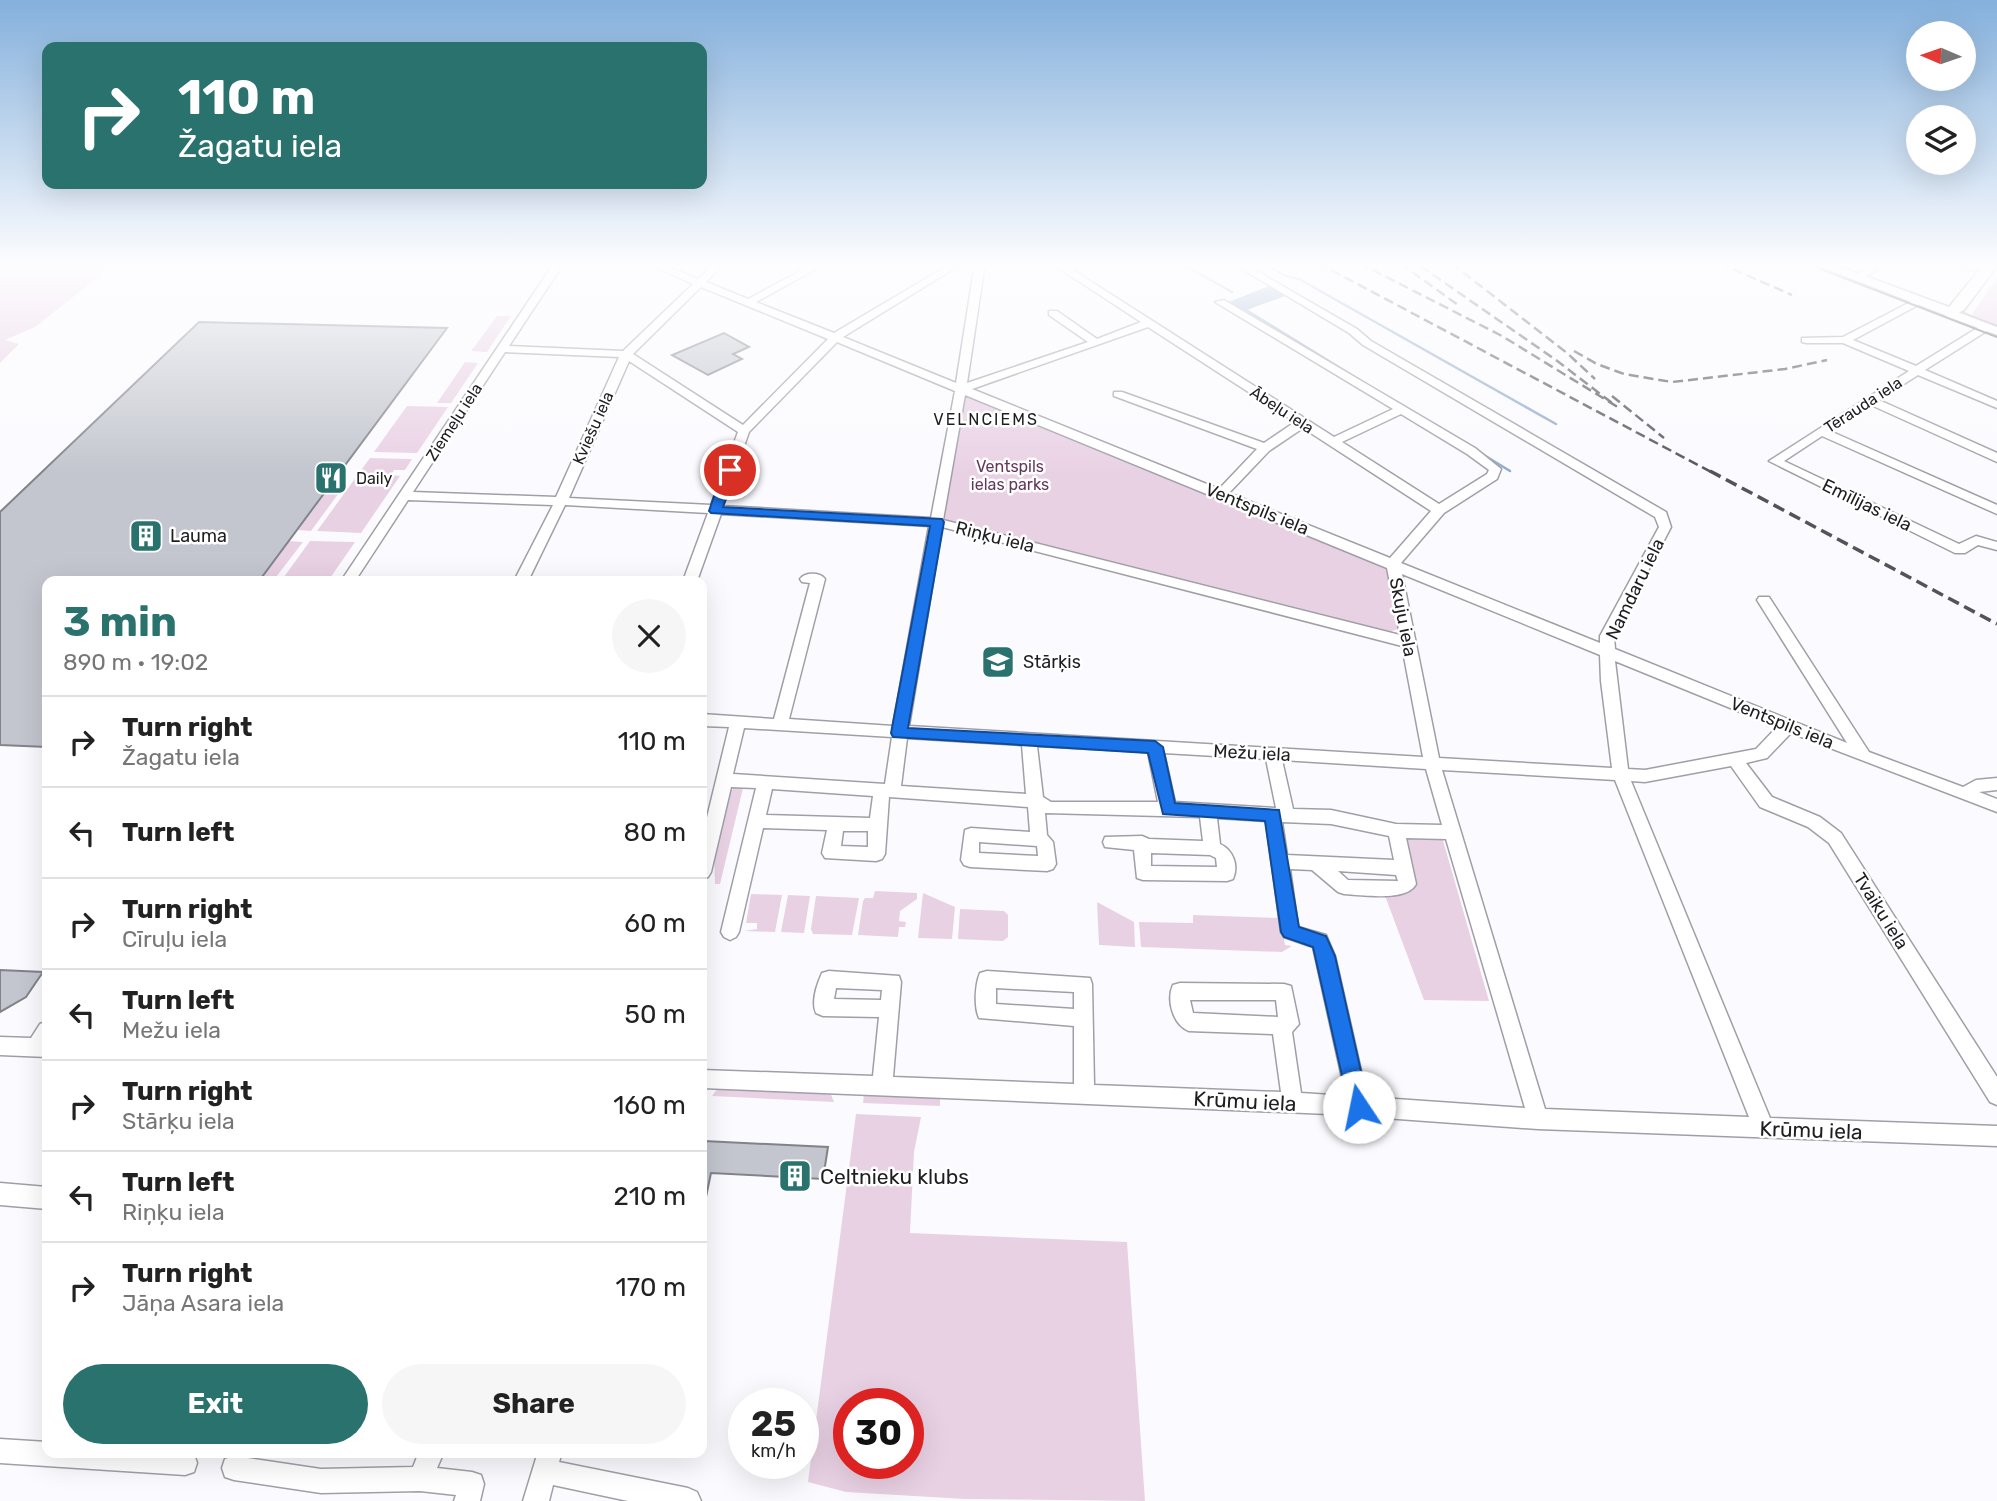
<!DOCTYPE html>
<html lang="en">
<head>
<meta charset="utf-8">
<style>
	body { margin:0; font-family:Rubik,sans-serif; background:#f6f6f6; color:#222; height:100vh; display:flex; flex-direction:column; font-size:26px; white-space:nowrap }
	* { box-sizing:border-box; margin:0 }
	p { font-size:23px; color:#767676 }
	.icon { flex:none; width:38px; height:38px; fill:none; stroke:currentColor; stroke-width:2; stroke-linecap:round; stroke-linejoin:round }
	.map { position:relative; flex:1; overflow:hidden }
	.sheet { position:absolute; left:42px; top:576px; width:665px; height:882px; display:flex; flex-direction:column; background:#fff; border-radius:14px; box-shadow:0 7px 28px #0002 }
	.sheet>* { flex:none }
	.guide { position:absolute; left:42px; top:42px; width:665px; height:147px; border-radius:14px; box-shadow:0 7px 28px #0002; background:#29726d; color:#fff; overflow:hidden }
	.needle { width:46px; rotate:272deg }
	.controls { position:absolute; left:1906px; top:21px; display:grid; gap:14px }
	.controls a { display:grid; place-items:center; width:70px; height:70px; border-radius:50%; background:#fff; box-shadow:0 7px 28px #0002; font-size:35px }
	.speed { position:absolute; left:728px; top:1388px; display:flex; gap:14px; font-size:35px; font-weight:700; text-align:center }
	.speed>* { display:grid; place-content:center; width:91px; height:91px; border-radius:50%; background:#fff; box-shadow:0 7px 28px #0002; line-height:1 }
	.speed small { font-size:18px; font-weight:400 }
	.speed .limit { border:10px solid #d22; background:#fff; color:#111 }
	.pin { position:absolute; display:grid; place-items:center; width:60px; height:60px; color:#fff; margin:-30px; border:4px solid #fff; border-radius:50%; box-shadow:0 2px 7px #0007 }
	.me { position:absolute; width:77px; margin:-38px; rotate:349deg; stroke-linejoin:round; filter:drop-shadow(0 0 5px #0008) }
	.turn { display:flex; align-items:center; gap:24px; height:147px; padding:0 21px; font-size:32px }
	.turn .icon { width:91px; height:91px; stroke-width:2.5 }
	.turn b { display:block; font-size:49px; line-height:60px }
	.round { display:grid; place-items:center; flex:none; width:74px; height:74px; border-radius:37px; background:#f6f6f6 }
	.summary { display:flex; align-items:center; justify-content:space-between; height:119px; padding:0 21px }
	h1 { font-size:42px; font-weight:700; line-height:52px; color:#29726d }
	.action { display:flex; gap:14px; margin-top:auto; padding:14px 21px }
	.action a { flex:1; height:80px; border-radius:42px; background:#29726d; color:#fff; font-size:28px; font-weight:700; line-height:80px; text-align:center }
	.action a+a { background:#f6f6f6; color:#222 }
	ul { padding:0; list-style:none }
	li { display:flex; align-items:center; gap:21px; height:91px; padding:0 21px; border-top:2px solid #e0e0e0 }
	li div { flex:1 }
	li b { display:block; font-size:26px }
	li em { font-style:normal }
	.map>svg:first-child { display:block }
	.green { fill:#e9d1e4; fill-rule:evenodd }
	.water { fill:#8fabc9 }
	.lines { fill:none; stroke-linecap:round; stroke-linejoin:round }
	.stream { stroke:#8fabc9; stroke-width:2.5 }
	.building { fill:#c3c6ce; stroke:#81838b; stroke-width:2 }
	.minor-casing { stroke:#a09fa8; stroke-width:3 }
	.major-casing { stroke:#a09fa8; stroke-width:4 }
	.highway-casing { stroke:#a09fa8; stroke-width:3 }
	.minor { fill:#fff; fill-rule:evenodd }
	.major { fill:#fff; fill-rule:evenodd }
	.highway { fill:#fff; fill-rule:evenodd }
	.tram { stroke:#545457; stroke-width:2 }
	.rail-far1 { stroke:#545457; stroke-width:2.5; stroke-dasharray:10 5; stroke-linecap:butt }
	.rail { stroke:#545457; stroke-width:3.5; stroke-dasharray:12 6; stroke-linecap:butt }
	.route { fill:#1a73e8; stroke:#114b97; stroke-width:2 }
	.labels { text-anchor:middle; dominant-baseline:central; stroke-width:5; stroke-linejoin:round; paint-order:stroke }
	.far-street-label { font-size:16px; fill:#1e1e21; stroke:#fff }
	.far-neighbourhood-label { font-size:16px; letter-spacing:2px; fill:#1e1e21; stroke:#fff }
	.far-park-label { font-size:16px; fill:#63365c; stroke:#fff }
	.far-poi-label { font-size:16px; fill:#1e1e21; stroke:#fff; text-anchor:start }
	.street-label { font-size:18px; fill:#1e1e21; stroke:#fff }
	.poi-label { font-size:18px; fill:#1e1e21; stroke:#fff; text-anchor:start }
	.near-street-label { font-size:21px; fill:#1e1e21; stroke:#fff }
	.near-poi-label { font-size:21px; fill:#1e1e21; stroke:#fff; text-anchor:start }
</style>
</head>
<body>
<div class="map">
<svg width="1997" height="1501" viewBox="0 0 1997 1501">
	<rect width="100%" height="100%" fill="#fbfbff"/>
	<g class="green">
		<polygon points="0,263 116,263 35,327 5,340 19,344 0,363"/>
		<polygon points="1997,278 1997,326 1965,316 1962,312 1964,309 1970,317"/>
		<polygon points="497,316 511,316 487,352 471,351"/>
		<polygon points="465,362 478,363 451,403 437,403"/>
		<polygon points="966,395 1385,564 1398,629 1389,632 943,519 963,397"/>
		<polygon points="407,406 448,407 417,453 374,452"/>
		<polygon points="370,458 412,459 405,470 394,470 391,475 400,476 361,533 317,531"/>
		<polygon points="331,486 344,486 311,531 298,530"/>
		<polygon points="288,541 303,542 273,581 259,581"/>
		<polygon points="310,541 355,542 328,581 281,581"/>
		<polygon points="744,784 720,884 715,884 714,858 731,791 737,785"/>
		<polygon points="1403,837 1442,837 1489,1001 1424,1000 1384,893 1413,891"/>
		<polygon points="875,891 917,893 917,899 900,911 899,921 906,922 905,927 899,927 898,937 858,935 863,901 865,898 873,898"/>
		<polygon points="923,893 955,907 952,939 918,938"/>
		<polygon points="751,894 782,895 775,932 744,931 757,929 757,923 746,923"/>
		<polygon points="788,895 810,896 804,933 781,932"/>
		<polygon points="816,896 859,898 852,935 813,934 811,929"/>
		<polygon points="1097,902 1134,922 1135,947 1099,945"/>
		<polygon points="960,909 1004,911 1008,915 1008,937 1003,941 958,939"/>
		<polygon points="1193,915 1280,918 1285,945 1292,946 1282,952 1141,947 1139,922 1193,923"/>
		<polygon points="718,1088 830,1092 834,1102 712,1096"/>
		<polygon points="864,1094 940,1097 940,1106 863,1103"/>
		<path d="M 856,1114 L 921,1117 L 914,1152 L 910,1233 L 1127,1242 L 1145,1501 L 965,1499 L 846,1492 L 808,1482 ZM 849,1404 L 908,1404 L 908,1463 L 849,1463 Z"/>
	</g>
	<polygon class="water" points="1271,285 1288,295 1244,311 1229,302"/>
	<g class="lines">
		<g class="stream">
			<polyline points="1180,263 1232,292"/>
			<polyline points="1262,263 1286,276 1299,279 1556,424"/>
			<polyline points="1189,264 1192,263"/>
			<polyline points="1246,310 1371,387"/>
			<polyline points="1479,452 1510,471"/>
		</g>
	</g>
	<g class="building">
		<polygon points="199,322 447,328 259,581 47,581 47,747 0,745 0,512"/>
		<polygon points="724,333 749,347 733,354 742,359 708,375 672,355"/>
		<polygon points="0,970 43,972 26,997 0,1012"/>
		<polygon points="704,1141 828,1147 823,1179 711,1173 706,1197 702,1197"/>
	</g>
	<g class="lines">
		<defs>
			<g id="minor">
				<path d="M 554,263 L 564,263 L 509,346 L 623,351 L 693,284 L 646,263 L 659,263 L 698,279 L 715,263 L 725,263 L 706,282 L 748,299 L 815,263 L 827,263 L 756,302 L 834,333 L 952,263 L 963,263 L 843,337 L 956,383 L 975,263 L 985,263 L 967,383 L 1088,342 L 1049,315 L 1049,311 L 1057,311 L 1097,339 L 1141,322 L 1051,263 L 1062,263 L 1334,437 L 1393,409 L 1215,302 L 1224,300 L 1475,448 L 1501,469 L 1497,479 L 1444,513 L 1401,563 L 1600,643 L 1600,636 L 1659,527 L 1655,517 L 1363,345 L 1349,333 L 1232,263 L 1243,263 L 1357,329 L 1371,341 L 1666,512 L 1671,527 L 1614,636 L 1615,649 L 1847,743 L 1757,600 L 1759,597 L 1769,597 L 1869,752 L 1963,787 L 1976,780 L 1997,778 L 1997,790 L 1979,792 L 1997,799 L 1997,812 L 1791,733 L 1767,758 L 1746,763 L 1772,797 L 1820,817 L 1841,833 L 1997,1077 L 1997,1105 L 1990,1102 L 1829,843 L 1808,827 L 1760,807 L 1731,766 L 1645,782 L 1631,781 L 1770,1118 L 1997,1126 L 1997,1146 L 1538,1129 L 1329,1114 L 702,1088 L 702,1070 L 873,1076 L 879,1017 L 823,1016 L 816,1013 C 811,1002 817,984 822,973 L 829,971 L 899,976 L 901,982 L 893,1077 L 1074,1084 L 1074,1026 L 979,1018 C 974,1007 975,985 980,973 L 987,971 L 1090,978 L 1092,984 L 1094,1085 L 1281,1092 L 1273,1034 L 1189,1031 C 1173,1025 1166,1000 1173,985 L 1180,983 L 1284,984 L 1291,986 L 1299,1024 L 1292,1032 L 1301,1093 L 1346,1096 L 1313,947 L 1284,937 L 1281,932 L 1266,821 L 1217,818 L 1220,844 C 1233,850 1239,865 1233,879 L 1227,881 L 1143,880 L 1137,878 L 1134,850 L 1105,847 L 1103,842 L 1105,837 L 1142,836 L 1149,839 L 1203,841 L 1200,817 L 1045,813 L 1047,835 L 1053,842 L 1056,864 L 1053,869 L 1047,871 L 970,867 L 964,865 L 961,860 L 965,830 L 971,828 L 1030,832 L 1028,807 L 889,797 L 885,854 L 882,859 L 876,861 L 825,858 L 822,853 L 827,830 L 763,828 L 739,932 L 736,937 L 730,940 L 724,937 L 721,932 L 756,788 L 731,787 L 711,872 L 708,877 L 702,879 L 702,838 L 729,727 L 702,726 L 702,714 L 774,719 L 810,583 L 802,582 L 800,579 C 805,572 820,572 825,579 L 789,719 L 893,726 L 929,526 L 721,514 L 697,581 L 683,581 L 708,513 L 565,505 L 528,581 L 514,581 L 553,505 L 408,500 L 355,581 L 341,581 ZM 701,287 L 828,339 L 743,425 L 633,354 ZM 1148,327 L 1295,422 L 1264,443 L 1122,392 L 1114,392 L 1114,396 L 1257,449 L 1219,489 L 972,389 ZM 837,342 L 955,391 L 931,518 L 723,506 L 749,432 ZM 505,352 L 619,357 L 556,497 L 413,492 ZM 629,361 L 738,432 L 711,505 L 569,498 ZM 965,395 L 1387,568 L 1400,635 L 943,520 ZM 1401,414 L 1467,454 L 1489,470 L 1487,474 L 1439,504 L 1342,442 ZM 1303,428 L 1431,511 L 1390,558 L 1229,493 L 1269,451 ZM 942,527 L 1402,646 L 1423,757 L 909,726 ZM 1402,574 L 1600,655 L 1601,681 L 1612,768 L 1439,758 ZM 1615,661 L 1777,727 L 1756,749 L 1645,770 L 1628,769 ZM 744,728 L 892,737 L 885,784 L 733,774 ZM 907,738 L 1022,745 L 1026,794 L 901,786 ZM 1037,746 L 1148,752 L 1158,802 L 1051,802 L 1043,797 ZM 1164,753 L 1266,759 L 1276,808 L 1175,802 ZM 1282,760 L 1426,769 L 1442,825 L 1396,824 L 1331,810 L 1293,809 ZM 1442,770 L 1615,780 L 1749,1117 L 1545,1109 ZM 772,789 L 873,796 L 870,818 L 766,815 ZM 1282,822 L 1331,824 L 1389,836 L 1394,860 L 1287,855 ZM 843,831 L 868,831 L 868,847 L 841,846 ZM 1406,838 L 1446,839 L 1525,1108 L 1367,1097 L 1335,956 L 1326,935 L 1298,927 L 1290,869 L 1312,870 L 1338,892 L 1344,894 C 1362,895 1407,902 1416,884 ZM 979,842 L 1037,846 L 1038,856 L 979,853 ZM 1151,853 L 1210,855 L 1216,858 L 1217,867 L 1151,866 ZM 1338,871 L 1396,875 L 1398,881 L 1348,880 ZM 836,988 L 882,990 L 881,1000 L 834,999 ZM 996,988 L 1074,992 L 1074,1009 L 996,1004 ZM 1190,1000 L 1276,1000 L 1278,1017 L 1193,1013 Z"/>
				<polygon points="1874,263 1885,263 1862,280 1856,280 1856,276"/>
				<polygon points="1952,263 1966,263 1979,268 1974,271"/>
				<polygon points="1918,298 1922,299 1922,303 1853,340 1916,366 1982,325 1990,325 1990,329 1925,370 1997,401 1997,408 1918,375 1879,400 1997,453 1997,462 1871,405 1830,431 1997,505 1997,514 1822,436 1784,461 1959,544 1976,536 1997,542 1997,550 1978,545 1965,553 1955,553 1769,461 1909,371 1843,343 1806,343 1802,342 1802,338 1843,337"/>
				<polygon points="47,1021 47,1057 0,1055 0,1037 31,1038 40,1024"/>
				<polygon points="0,1183 47,1187 47,1209 0,1205"/>
				<polygon points="0,1439 47,1442 47,1452 189,1452 194,1454 197,1463 194,1472 185,1475 0,1463"/>
				<polygon points="419,1452 444,1452 437,1468 472,1472 481,1475 484,1484 480,1501 454,1501 456,1495 420,1491 321,1493 234,1480 225,1477 222,1468 225,1459 234,1456 321,1469 413,1467"/>
				<polygon points="538,1452 562,1452 559,1462 688,1488 697,1492 701,1501 628,1501 553,1485 549,1501 523,1501"/>
			</g>
			<polygon id="major" points="1950,309 1997,327 1997,335 1946,316 1944,313"/>
			<polygon id="highway" points="1811,263 1830,263 1949,307 1985,263 1997,263 1997,266 1964,310 1950,317"/>
		</defs>
		<use href="#minor" class="minor-casing"/>
		<use href="#major" class="major-casing"/>
		<use href="#highway" class="highway-casing"/>
		<use href="#minor" class="minor"/>
		<use href="#major" class="major"/>
		<use href="#highway" class="highway"/>
		<polyline class="tram" points="1805,263 1997,337"/>
		<g class="rail-far1">
			<polyline points="1318,263 1713,473"/>
			<polyline points="1359,263 1502,336 1616,406 1556,360 1416,263"/>
			<polyline points="1400,263 1458,305"/>
			<polyline points="1451,263 1567,353 1595,379"/>
			<polyline points="1719,263 1792,295"/>
			<polyline points="232,266 236,263"/>
			<polyline points="1574,351 1597,364 1624,374 1672,382 1785,369 1827,360"/>
			<polyline points="1612,396 1664,438"/>
		</g>
		<polyline class="rail" points="1710,471 1997,624"/>
	</g>
	<linearGradient id="sky" x2="0" y2="1"><stop stop-color="#84b0dc"/><stop offset="0.56" stop-color="#fdfdff"/><stop offset="1" stop-color="#fdfdff" stop-opacity="0"/></linearGradient>
	<rect width="1997" height="473" fill="url(#sky)"/>
	<polygon class="route" points="730,467 736,470 723,507 942,519 944,522 908,728 1155,741 1163,747 1175,803 1279,810 1299,927 1326,936 1335,956 1369,1107 1366,1114 1359,1117 1352,1114 1349,1107 1313,947 1284,937 1281,932 1265,821 1163,814 1148,753 893,737 891,733 930,526 711,513 709,511 723,470"/>
	<defs>
		<symbol id="restaurant-square" viewBox="-11 -11 22 22"><rect x="-9" y="-9" width="18" height="18" rx="4" fill="#29726d" stroke="#fff"/><path d="M-5-6h1v4h1v-4h1v4h1v-4h1v5L-1.5 .5V6h-2V.5L-5-1ZM5-6V6H3V1.5H1.5Q1.5-4 5-6Z" fill="#fff"/></symbol>
		<symbol id="building-square" viewBox="-11 -11 22 22"><rect x="-9" y="-9" width="18" height="18" rx="4" fill="#29726d" stroke="#fff"/><path d="M-4-6H4V6H1V3H-1V6H-4ZM-2.5-4.3h1.7v1.8h-1.7ZM.8-4.3h1.7v1.8H.8ZM-2.5-1h1.7V.8h-1.7ZM.8-1h1.7V.8H.8Z" fill="#fff"/></symbol>
		<symbol id="school-square" viewBox="-11 -11 22 22"><rect x="-9" y="-9" width="18" height="18" rx="4" fill="#29726d" stroke="#fff"/><path d="M0-5L7-2L0 1L-7-2ZM-4 1L0 2.5L4 1V4Q0 6-4 4Z" fill="#fff"/></symbol>
	</defs>
	<g fill-rule="evenodd">
		<use href="#restaurant-square" x="312" y="459" width="38" height="38"/>
		<use href="#building-square" x="127" y="517" width="38" height="38"/>
		<use href="#school-square" x="979" y="643" width="38" height="38"/>
		<use href="#building-square" x="776" y="1157" width="38" height="38"/>
	</g>
	<g class="labels">
		<g class="far-street-label">
			<text transform="translate(1863 405) rotate(-33)">Tērauda iela</text>
			<text transform="translate(1282 410) rotate(33)">Ābeļu iela</text>
			<text transform="translate(454 422) rotate(-57)">Ziemeļu iela</text>
			<text transform="translate(593 428) rotate(-66)">Kviešu iela</text>
		</g>
		<g class="far-neighbourhood-label">
			<text x="986" y="419">VELNCIEMS</text>
		</g>
		<g class="far-park-label">
			<text x="1010" y="466">Ventspils<tspan x="1010" dy="18">ielas parks</tspan></text>
		</g>
		<g class="far-poi-label">
			<text x="356" y="478">Daily</text>
		</g>
		<g class="street-label">
			<text transform="translate(1867 505) rotate(26)">Emīlijas iela</text>
			<text transform="translate(1257 509) rotate(22)">Ventspils iela</text>
			<text transform="translate(995 537) rotate(14)">Riņķu iela</text>
			<text transform="translate(1635 589) rotate(-64)">Namdaru iela</text>
			<text transform="translate(1403 617) rotate(79)">Skuju iela</text>
			<text transform="translate(1782 723) rotate(22)">Ventspils iela</text>
			<text transform="translate(1252 753) rotate(3)">Mežu iela</text>
			<text transform="translate(1881 911) rotate(58)">Tvaiku iela</text>
		</g>
		<g class="poi-label">
			<text x="170" y="536">Lauma</text>
			<text x="1023" y="662">Stārķis</text>
		</g>
		<g class="near-street-label">
			<text transform="translate(1245 1101) rotate(3)">Krūmu iela</text>
			<text transform="translate(1811 1130) rotate(2)">Krūmu iela</text>
		</g>
		<g class="near-poi-label">
			<text x="820" y="1176">Celtnieku klubs</text>
		</g>
	</g>
</svg>
<div class="controls">
<a><svg class="needle" viewBox="-14 -14 28 28"><path d="M0-13l5 13h-10z" fill="#e53935"/><path d="M0 13l5-13h-10z" fill="#767676"/></svg></a>
<a><svg class="icon" aria-label="layers" viewBox="0 0 24 24"><path d="M12 4l9 5-9 5-9-5zM3 14l9 5 9-5"/></svg></a>
</div>
<div class="speed"><div>25<small>km/h</small></div><div class="limit">30</div></div>
<div class="pin" style="left:730px;top:470px;background:#d93025"><svg class="icon" aria-label="arrive" viewBox="0 0 24 24"><path d="M6 21V4h12l-3 4 3 4H6"/></svg></div>
<svg class="me" style="left:1359px;top:1107px" viewBox="-20 -20 40 40"><circle r="19" fill="#fff"/><path d="M0-13L10 11 0 6-10 11z" fill="#1a73e8"/></svg>
<div class="guide">
<div class="turn"><svg class="icon" aria-label="right" viewBox="0 0 24 24"><path d="M7 20v-9h11M14 6l5 5-5 5"/></svg><div><b>110 m</b>Žagatu iela</div></div>
</div>
<section class="sheet">
<div class="summary"><div><h1>3 min</h1><p>890 m · 19:02</p></div><a class="round"><svg class="icon" aria-label="close" viewBox="0 0 24 24"><path d="M6 6l12 12M18 6L6 18"/></svg></a></div>
<ul>
<li><svg class="icon" aria-label="right" viewBox="0 0 24 24"><path d="M7 20v-9h11M14 6l5 5-5 5"/></svg><div><b>Turn right</b><p>Žagatu iela</p></div><em>110 m</em></li>
<li><svg class="icon" aria-label="left" viewBox="0 0 24 24"><path d="M17 20v-9H6M10 6l-5 5 5 5"/></svg><div><b>Turn left</b></div><em>80 m</em></li>
<li><svg class="icon" aria-label="right" viewBox="0 0 24 24"><path d="M7 20v-9h11M14 6l5 5-5 5"/></svg><div><b>Turn right</b><p>Cīruļu iela</p></div><em>60 m</em></li>
<li><svg class="icon" aria-label="left" viewBox="0 0 24 24"><path d="M17 20v-9H6M10 6l-5 5 5 5"/></svg><div><b>Turn left</b><p>Mežu iela</p></div><em>50 m</em></li>
<li><svg class="icon" aria-label="right" viewBox="0 0 24 24"><path d="M7 20v-9h11M14 6l5 5-5 5"/></svg><div><b>Turn right</b><p>Stārķu iela</p></div><em>160 m</em></li>
<li><svg class="icon" aria-label="left" viewBox="0 0 24 24"><path d="M17 20v-9H6M10 6l-5 5 5 5"/></svg><div><b>Turn left</b><p>Riņķu iela</p></div><em>210 m</em></li>
<li><svg class="icon" aria-label="right" viewBox="0 0 24 24"><path d="M7 20v-9h11M14 6l5 5-5 5"/></svg><div><b>Turn right</b><p>Jāņa Asara iela</p></div><em>170 m</em></li>
</ul>
<div class="action"><a>Exit</a><a>Share</a></div>
</section>
</div>
</body>
</html>
